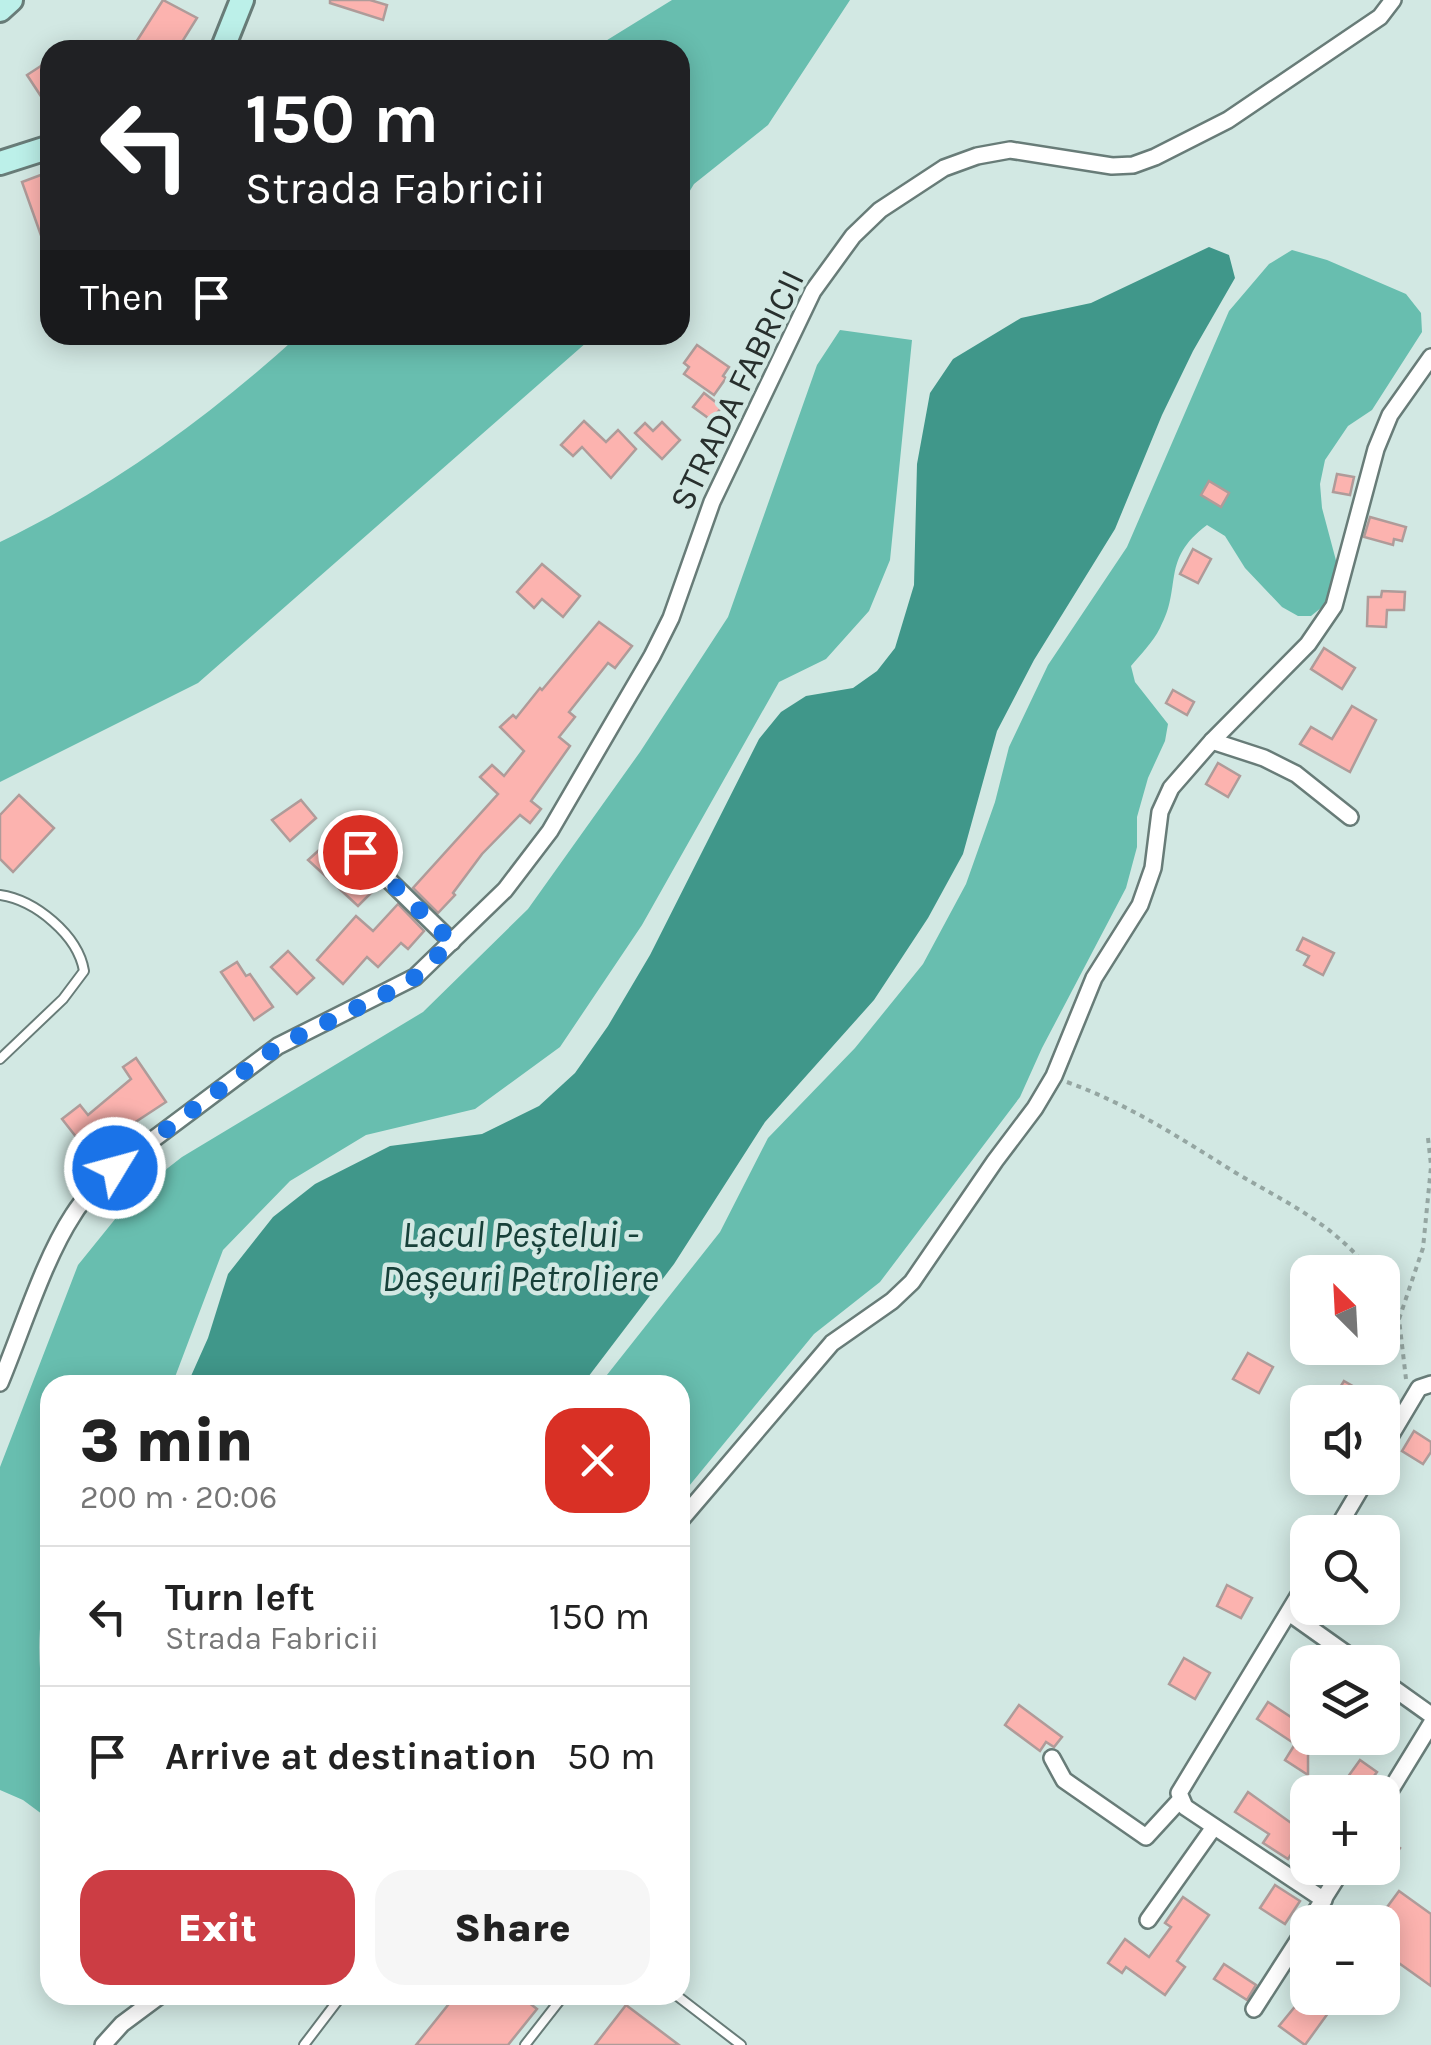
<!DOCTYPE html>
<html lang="en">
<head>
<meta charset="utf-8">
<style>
	body { margin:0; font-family:Karla,sans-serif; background:#f6f6f6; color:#222; height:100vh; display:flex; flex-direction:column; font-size:38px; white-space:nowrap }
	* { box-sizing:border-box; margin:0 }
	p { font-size:32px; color:#767676 }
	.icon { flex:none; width:55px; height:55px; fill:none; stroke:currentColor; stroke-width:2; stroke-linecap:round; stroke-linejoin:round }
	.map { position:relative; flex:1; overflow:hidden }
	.details { position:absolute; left:40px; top:1375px; width:650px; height:630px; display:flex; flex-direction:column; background:#fff; border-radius:30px; box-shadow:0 5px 25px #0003 }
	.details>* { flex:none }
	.guide { position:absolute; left:40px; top:40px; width:650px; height:305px; border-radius:30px; box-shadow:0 5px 25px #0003; background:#202124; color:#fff; overflow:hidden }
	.needle { width:65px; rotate:336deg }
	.controls { position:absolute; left:1290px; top:1255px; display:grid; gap:20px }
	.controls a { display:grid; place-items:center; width:110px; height:110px; border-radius:20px; background:#fff; box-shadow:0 5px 25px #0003; font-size:50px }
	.pin { position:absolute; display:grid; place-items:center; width:85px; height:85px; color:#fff; margin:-42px; border:5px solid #fff; border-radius:50%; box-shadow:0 2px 10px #0007 }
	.me { position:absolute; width:110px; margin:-55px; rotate:53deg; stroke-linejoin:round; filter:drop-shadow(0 0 8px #0008) }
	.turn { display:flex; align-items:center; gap:35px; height:210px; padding:0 40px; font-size:45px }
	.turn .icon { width:130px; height:130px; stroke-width:2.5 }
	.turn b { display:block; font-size:70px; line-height:85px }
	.then { display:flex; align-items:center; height:95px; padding:0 40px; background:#0003; gap:20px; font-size:38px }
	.round { display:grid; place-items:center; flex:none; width:105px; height:105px; border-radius:30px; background:#f6f6f6 }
	.head { display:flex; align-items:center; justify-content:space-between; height:170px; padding:0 40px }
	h1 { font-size:60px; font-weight:800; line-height:75px }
	.button { display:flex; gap:20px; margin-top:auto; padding:20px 40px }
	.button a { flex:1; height:115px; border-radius:30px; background:#cc3d44; color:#fff; font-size:40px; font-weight:800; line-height:115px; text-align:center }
	.button a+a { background:#f6f6f6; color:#222 }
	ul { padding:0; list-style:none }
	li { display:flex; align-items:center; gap:30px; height:140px; padding:0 40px; border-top:2px solid #e0e0e0 }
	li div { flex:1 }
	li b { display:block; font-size:38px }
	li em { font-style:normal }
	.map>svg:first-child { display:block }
	.forest { fill:#68beaf }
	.water { fill:#40978a }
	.building { fill:#fcb3af; stroke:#af9b99; stroke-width:2.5 }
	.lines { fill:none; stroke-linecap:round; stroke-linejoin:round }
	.service-casing { stroke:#687c78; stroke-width:12 }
	.minor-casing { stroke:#687c78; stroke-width:20 }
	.secondary-casing { stroke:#687c78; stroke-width:28 }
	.path { stroke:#95a6a2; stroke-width:4; stroke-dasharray:5 5; stroke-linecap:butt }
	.service { stroke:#fff; stroke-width:8 }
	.minor { stroke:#fff; stroke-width:15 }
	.secondary { stroke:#bcf0e9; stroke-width:22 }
	.route { stroke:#1a73e8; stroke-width:18; stroke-dasharray:0 32.4 }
	.labels { text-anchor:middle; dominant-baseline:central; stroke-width:9; stroke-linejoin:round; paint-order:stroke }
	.street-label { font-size:35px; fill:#272f2d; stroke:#d2e8e3 }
	.water-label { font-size:38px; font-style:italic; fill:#174039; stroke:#d2e8e3 }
</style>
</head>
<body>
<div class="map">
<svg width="1431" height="2045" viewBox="0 0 1431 2045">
	<rect width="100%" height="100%" fill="#d2e8e3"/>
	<g class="forest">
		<polygon points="672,0 850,0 768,125 694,184 680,207 680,50 591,50"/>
		<path d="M 1292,250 L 1327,260 L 1406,294 L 1421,313 L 1422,332 L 1372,410 L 1348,426 L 1325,460 L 1320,484 L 1322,508 L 1338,568 L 1327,603 L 1311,616 L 1298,616 L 1282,607 L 1245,568 L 1225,536 L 1207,525 C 1160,560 1183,586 1160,628 C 1153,642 1141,654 1131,666 L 1135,682 L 1168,724 L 1165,741 L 1148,778 L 1137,817 L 1137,847 L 1126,888 L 1042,1048 L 1020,1097 L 880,1282 L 814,1334 L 680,1497 L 680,1385 L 599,1385 L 720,1232 L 768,1138 L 855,1048 L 923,964 L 966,884 L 995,802 L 1009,747 L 1048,665 L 1127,547 L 1229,311 L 1269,264 Z"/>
		<path d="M 840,330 L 912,340 L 890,560 L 869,611 L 826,659 L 779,682 L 642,925 L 560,1047 L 475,1109 L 366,1135 L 290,1181 L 223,1250 L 172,1385 L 50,1385 L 50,1583 C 30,1634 43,1695 49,1748 C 52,1772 50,1796 50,1820 L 23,1800 L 0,1790 L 0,1467 L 78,1265 L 137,1192 L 182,1157 L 423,1012 L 528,909 L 640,752 L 728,617 L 817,365 Z"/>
		<path d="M 299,335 L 595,335 L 198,683 L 0,782 L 0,542 C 110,489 209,417 299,335 Z"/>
	</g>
	<polygon class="water" points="1209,247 1229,255 1235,278 1193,351 1162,415 1115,529 1034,660 997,731 963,854 928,918 874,1000 765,1122 674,1264 582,1385 187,1385 208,1338 228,1274 273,1217 315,1184 390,1146 482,1134 539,1106 575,1073 608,1026 650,955 759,739 781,712 806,696 853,688 877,671 895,648 914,585 917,464 930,393 953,359 1021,318 1091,303"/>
	<g class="building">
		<polygon points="163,0 197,18 177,50 131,50"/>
		<polygon points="330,0 370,0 387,5 383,20 330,3"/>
		<polygon points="50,60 50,110 27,75"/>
		<polygon points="46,173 50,192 42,194 50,215 48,255 22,182"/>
		<polygon points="697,345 729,367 723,376 726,378 714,395 684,374 689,367 684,363"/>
		<polygon points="704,393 722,407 711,420 693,407"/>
		<polygon points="584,421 606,442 618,430 636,449 611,478 582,447 573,456 561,445"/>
		<polygon points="662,422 680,440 662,459 635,433 645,423 653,431"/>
		<polygon points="1337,474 1354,477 1350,495 1333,492"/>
		<polygon points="1209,481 1229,493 1221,507 1201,495"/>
		<polygon points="1370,517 1406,527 1402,541 1394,539 1393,545 1364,537"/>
		<polygon points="1193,549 1211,559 1198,583 1180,574"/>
		<polygon points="542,564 580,596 563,617 542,599 534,608 517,592"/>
		<polygon points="1382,591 1405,592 1404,610 1387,610 1386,627 1367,626 1368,597 1381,597"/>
		<polygon points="599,622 632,646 615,668 608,663 569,712 575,717 559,737 570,746 531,801 541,809 530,823 520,815 482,854 453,893 455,895 438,913 413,888 498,794 480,777 492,765 504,776 524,751 500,727 513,715 516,718 540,688 542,690"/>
		<polygon points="1324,648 1355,668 1342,689 1311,669"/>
		<polygon points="1173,690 1194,702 1187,715 1166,703"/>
		<polygon points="1352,706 1376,720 1350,772 1300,744 1311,727 1332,739"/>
		<polygon points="1218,763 1240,776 1228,797 1206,784"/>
		<polygon points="19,795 54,828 13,872 0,859 0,815"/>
		<polygon points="301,800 316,818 290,841 272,820"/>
		<polygon points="328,842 376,888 358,906 308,860"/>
		<polygon points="398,904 424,931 408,949 401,943 378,967 367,957 343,984 317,960 356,916 373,931"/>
		<polygon points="1303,938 1334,953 1323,975 1304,965 1309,956 1297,950"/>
		<polygon points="288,951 314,978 297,994 271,967"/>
		<polygon points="237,962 246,976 250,974 273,1007 254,1020 221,972"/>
		<polygon points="136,1058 166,1102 134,1123 99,1154 94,1147 88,1152 62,1119 80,1105 88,1115 131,1079 123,1067"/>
		<polygon points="1248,1353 1273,1367 1259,1393 1233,1379"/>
		<polygon points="1344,1381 1381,1402 1331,1402"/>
		<polygon points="1414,1431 1431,1442 1431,1452 1423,1464 1402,1451"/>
		<polygon points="1227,1585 1252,1598 1241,1618 1217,1606"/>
		<polygon points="1184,1658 1210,1673 1195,1699 1169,1684"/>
		<polygon points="1268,1702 1297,1721 1308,1704 1308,1738 1319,1738 1308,1755 1308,1775 1285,1760 1295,1744 1257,1719"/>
		<polygon points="1019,1705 1062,1737 1054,1747 1046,1742 1040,1751 1005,1725"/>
		<polygon points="1360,1760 1377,1772 1362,1792 1337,1792"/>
		<polygon points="1248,1792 1305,1833 1288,1859 1263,1843 1269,1834 1235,1812"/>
		<polygon points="1382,1836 1400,1848 1382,1874"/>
		<polygon points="1275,1885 1300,1901 1285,1924 1260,1908"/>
		<polygon points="1399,1891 1431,1914 1431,1986 1382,1951 1382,1914"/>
		<polygon points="1183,1897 1209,1915 1177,1961 1185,1967 1165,1995 1126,1967 1122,1973 1108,1963 1125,1939 1149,1957 1171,1927 1165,1923"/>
		<polygon points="1224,1964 1256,1985 1247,2000 1214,1979"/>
		<polygon points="456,1995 519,1995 537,2009 508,2045 416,2045"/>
		<polygon points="1302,1998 1339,1998 1305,2045 1279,2026"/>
		<polygon points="626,2005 679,2045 595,2045"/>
	</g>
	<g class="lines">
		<defs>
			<g id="service">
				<path d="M 0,895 C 35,900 78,935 84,971 L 63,999 L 0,1059"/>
				<polyline points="676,1995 741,2045"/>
				<polyline points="304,2045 342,1995"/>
				<polyline points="525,2045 564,1995"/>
			</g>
			<g id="minor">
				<polyline points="1212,741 1264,758 1296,774 1350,817"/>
				<polyline points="360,852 452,942"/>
				<path d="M 0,1383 C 21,1333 44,1259 73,1215 C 84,1197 100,1182 115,1168 L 278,1046 L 415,977 L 505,890 L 550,831 L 652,656 L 671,618 L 712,502 L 813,291 L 853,236 L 880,210 L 944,168 L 977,156 L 1010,150 L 1112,166 L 1133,165 L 1155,157 L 1228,120 L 1380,17 L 1393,0"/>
				<polyline points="1382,1450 1419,1388 1431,1384"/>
				<polyline points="680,1521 832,1343 892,1301 912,1282 995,1161 1035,1108 1054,1076 1094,978 1140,905 1153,868 1160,812 1171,788 1212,741 1308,644 1334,606 1376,449 1390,415 1431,357"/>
				<polyline points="1335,1532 1367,1478"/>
				<polyline points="1308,1580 1179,1793 1185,1807 1324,1900"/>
				<polyline points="1289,1613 1358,1662"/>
				<polyline points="1382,1680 1431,1715"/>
				<polyline points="1052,1758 1064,1780 1146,1837 1180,1800"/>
				<polyline points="1382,1804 1431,1724"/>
				<polyline points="1148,1920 1214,1827"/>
				<polyline points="1309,1922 1343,1868"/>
				<polyline points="1254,2009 1308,1925"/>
				<polyline points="103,2045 122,2024 161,1995"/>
			</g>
			<g id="secondary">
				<polyline points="0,10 11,0"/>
				<polyline points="222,50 242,0"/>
				<polyline points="0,163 50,147"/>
			</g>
		</defs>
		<use href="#service" class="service-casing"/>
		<use href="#minor" class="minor-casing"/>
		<use href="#secondary" class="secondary-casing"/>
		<g class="path">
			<path d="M 1067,1082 C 1130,1105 1180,1138 1236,1173 C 1287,1203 1334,1224 1371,1272"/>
			<polyline points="1428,1138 1431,1165"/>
			<polyline points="1382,1289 1399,1319 1406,1379"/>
			<polyline points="1399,1319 1423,1248 1431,1167"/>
		</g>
		<use href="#service" class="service"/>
		<use href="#minor" class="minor"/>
		<use href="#secondary" class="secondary"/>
	</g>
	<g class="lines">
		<polyline class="route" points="115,1168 278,1046 398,988 415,977 452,942 360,852"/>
	</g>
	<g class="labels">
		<g class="street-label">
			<text transform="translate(737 390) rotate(-64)">STRADA FABRICII</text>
		</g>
		<g class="water-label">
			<text x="520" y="1234">Lacul Peștelui -<tspan x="520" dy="44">Deșeuri Petroliere</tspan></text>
		</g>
	</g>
</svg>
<div class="controls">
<a><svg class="needle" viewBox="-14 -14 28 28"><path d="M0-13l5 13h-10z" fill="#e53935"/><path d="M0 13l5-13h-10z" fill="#767676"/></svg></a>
<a><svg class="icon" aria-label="sound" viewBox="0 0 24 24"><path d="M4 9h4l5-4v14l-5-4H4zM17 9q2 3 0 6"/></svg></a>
<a><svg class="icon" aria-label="search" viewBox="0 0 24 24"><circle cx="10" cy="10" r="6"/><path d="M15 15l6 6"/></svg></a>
<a><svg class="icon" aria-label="layers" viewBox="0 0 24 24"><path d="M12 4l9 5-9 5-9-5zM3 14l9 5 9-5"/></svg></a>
<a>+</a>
<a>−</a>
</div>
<div class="pin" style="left:360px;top:852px;background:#d93025"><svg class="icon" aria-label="arrive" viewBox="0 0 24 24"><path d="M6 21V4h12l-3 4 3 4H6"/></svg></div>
<svg class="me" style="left:115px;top:1168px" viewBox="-20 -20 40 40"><circle r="17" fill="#1a73e8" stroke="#fff" stroke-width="3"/><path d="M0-11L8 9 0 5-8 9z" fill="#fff"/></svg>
<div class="guide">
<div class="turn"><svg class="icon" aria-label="left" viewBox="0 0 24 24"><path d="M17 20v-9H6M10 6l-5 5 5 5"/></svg><div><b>150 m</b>Strada Fabricii</div></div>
<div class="then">Then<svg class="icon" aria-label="arrive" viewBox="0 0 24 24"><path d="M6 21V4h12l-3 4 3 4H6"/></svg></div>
</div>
<section class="details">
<div class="head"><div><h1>3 min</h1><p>200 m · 20:06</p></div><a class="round" style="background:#d93025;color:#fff"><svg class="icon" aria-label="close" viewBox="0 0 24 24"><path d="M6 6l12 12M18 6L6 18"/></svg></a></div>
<ul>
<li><svg class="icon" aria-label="left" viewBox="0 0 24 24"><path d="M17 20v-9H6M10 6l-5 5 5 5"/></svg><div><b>Turn left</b><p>Strada Fabricii</p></div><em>150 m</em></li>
<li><svg class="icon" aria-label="arrive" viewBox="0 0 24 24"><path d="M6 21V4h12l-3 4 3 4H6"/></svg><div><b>Arrive at destination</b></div><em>50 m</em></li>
</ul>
<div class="button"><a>Exit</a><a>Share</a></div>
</section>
</div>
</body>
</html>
